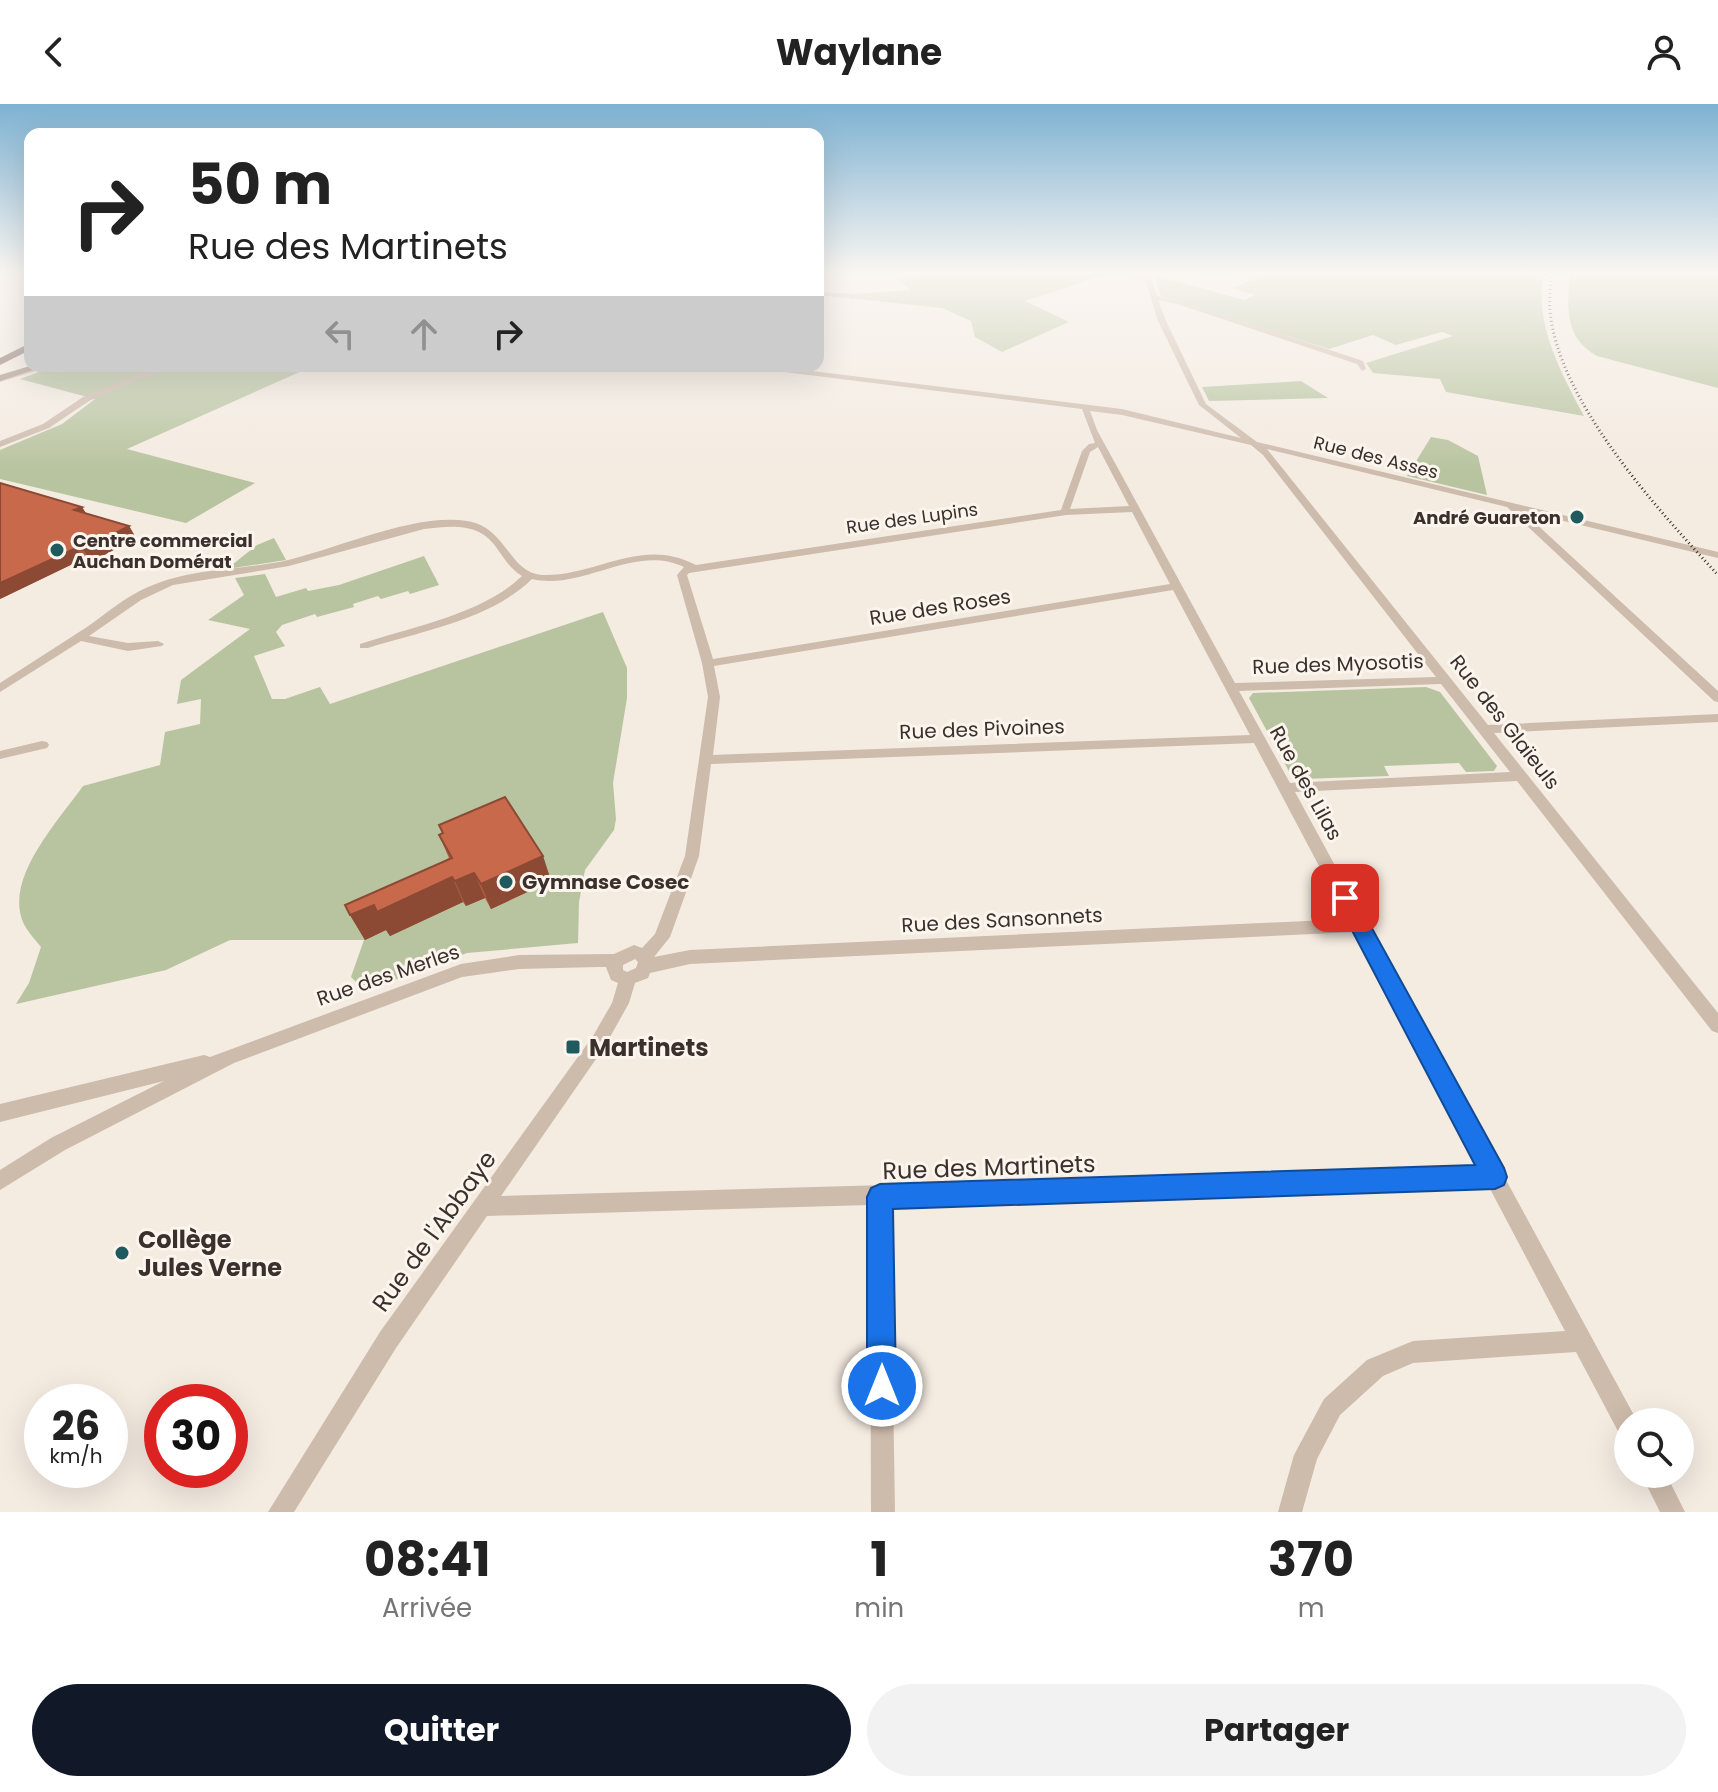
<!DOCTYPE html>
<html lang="fr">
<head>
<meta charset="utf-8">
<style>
	body { margin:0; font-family:Poppins,sans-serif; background:#f2f2f2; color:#222; height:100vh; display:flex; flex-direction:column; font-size:30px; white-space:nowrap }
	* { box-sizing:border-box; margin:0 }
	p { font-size:26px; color:#767676 }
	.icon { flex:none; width:44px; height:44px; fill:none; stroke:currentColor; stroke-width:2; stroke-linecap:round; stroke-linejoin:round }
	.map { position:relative; height:1408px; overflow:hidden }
	.side { display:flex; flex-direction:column; background:#fff; flex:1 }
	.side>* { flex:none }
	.hud { position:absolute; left:24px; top:24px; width:800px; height:244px; border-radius:16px; box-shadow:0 8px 32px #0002; background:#fff; color:#222; overflow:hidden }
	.buttons { position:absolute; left:1614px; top:1304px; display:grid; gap:16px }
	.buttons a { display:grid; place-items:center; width:80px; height:80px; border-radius:50%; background:#fff; box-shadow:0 8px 32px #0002; font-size:40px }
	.speed { position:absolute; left:24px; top:1280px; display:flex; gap:16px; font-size:40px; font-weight:700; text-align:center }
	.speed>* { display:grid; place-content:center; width:104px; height:104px; border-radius:50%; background:#fff; box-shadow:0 8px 32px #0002; line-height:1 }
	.speed small { font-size:20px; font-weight:400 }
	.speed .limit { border:12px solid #d22; background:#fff; color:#111 }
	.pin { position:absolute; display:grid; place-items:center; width:68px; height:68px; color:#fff; margin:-34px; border-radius:16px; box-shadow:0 4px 12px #0006 }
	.me { position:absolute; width:88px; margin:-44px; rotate:0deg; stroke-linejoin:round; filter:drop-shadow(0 0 6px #0008) }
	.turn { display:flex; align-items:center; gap:28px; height:168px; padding:0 32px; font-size:36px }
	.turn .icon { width:104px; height:104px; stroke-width:2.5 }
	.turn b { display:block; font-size:56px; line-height:68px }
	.lanes { display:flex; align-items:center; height:76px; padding:0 32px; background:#0003; justify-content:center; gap:40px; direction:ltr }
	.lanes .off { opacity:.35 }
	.eta { display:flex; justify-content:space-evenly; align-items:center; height:136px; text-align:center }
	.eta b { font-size:48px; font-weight:700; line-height:56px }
	.button { display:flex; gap:16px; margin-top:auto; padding:16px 32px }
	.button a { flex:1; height:92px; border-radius:48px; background:#111827; color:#fff; font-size:32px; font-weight:700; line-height:92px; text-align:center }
	.button a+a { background:#f2f2f2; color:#222 }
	header { display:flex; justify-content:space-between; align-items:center; height:104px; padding:0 32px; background:#fff; font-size:36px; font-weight:700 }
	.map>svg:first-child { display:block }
	.green { fill:#b8c4a0 }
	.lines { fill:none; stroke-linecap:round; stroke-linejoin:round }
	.minor { fill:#cdbbac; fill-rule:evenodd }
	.secondary { fill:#a18a7d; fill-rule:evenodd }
	.primary { fill:#7d675c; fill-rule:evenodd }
	.rail { stroke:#3b302b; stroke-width:3; stroke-dasharray:1 3; stroke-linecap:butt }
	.wall { fill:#ac5a40 }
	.shaded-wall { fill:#8c4a34 }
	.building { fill:#c8694b; stroke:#8c4a34; stroke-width:2 }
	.route { fill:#1a73e8; stroke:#114b97; stroke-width:2 }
	.poi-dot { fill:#1f5a5e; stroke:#fbf5ee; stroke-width:3 }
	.labels { text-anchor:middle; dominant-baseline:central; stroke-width:6; stroke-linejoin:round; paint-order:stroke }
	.far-street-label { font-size:18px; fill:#3b302b; stroke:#fbf5ee }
	.far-poi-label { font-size:18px; font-weight:bold; fill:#3b302b; stroke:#fbf5ee; text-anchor:end }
	.street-label { font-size:20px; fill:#3b302b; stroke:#fbf5ee }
	.poi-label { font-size:20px; font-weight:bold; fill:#3b302b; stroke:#fbf5ee; text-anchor:start }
	.near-poi-label { font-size:24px; font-weight:bold; fill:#3b302b; stroke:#fbf5ee; text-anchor:start }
	.near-street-label { font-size:24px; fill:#3b302b; stroke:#fbf5ee }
</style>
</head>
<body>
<header><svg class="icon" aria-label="back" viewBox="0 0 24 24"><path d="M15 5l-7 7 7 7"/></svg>Waylane<svg class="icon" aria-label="person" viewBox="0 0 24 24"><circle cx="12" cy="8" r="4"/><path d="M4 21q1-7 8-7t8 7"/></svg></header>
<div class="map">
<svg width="1718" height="1408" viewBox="0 0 1718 1408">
	<rect width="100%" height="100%" fill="#f4ebe1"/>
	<g class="green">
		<polygon points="919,169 1111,169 1025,197 1069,218 1002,248 975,233 971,217 942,204 818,191 818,188 857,190 911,186 896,175"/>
		<path d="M 1268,169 L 1544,169 C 1533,219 1562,270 1584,312 L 1446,288 L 1440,275 L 1373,269 L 1366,259 L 1453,232 L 1442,228 L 1396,241 L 1373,231 L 1329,245 L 1161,192 L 1154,171 L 1244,196 L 1255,191 L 1232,184 Z"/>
		<path d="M 1570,169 L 1718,169 L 1718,284 L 1597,252 C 1564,234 1567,202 1570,169 Z"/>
		<polygon points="55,262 313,262 127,345 255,379 186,419 0,375 0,346 62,320 95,295 20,275"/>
		<polygon points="1301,277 1328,294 1209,297 1202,283"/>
		<polygon points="1431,333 1448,336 1478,352 1487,391 1407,372"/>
		<polygon points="274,434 286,456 227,465 257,441"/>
		<path d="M 424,452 L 439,481 L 410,490 L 408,487 L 381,495 L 378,492 L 353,500 L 354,503 L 317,513 L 315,510 L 282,521 L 276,528 L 285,542 L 254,552 L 272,595 L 285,595 L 320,583 L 330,600 L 603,508 L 627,564 L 627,594 L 613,679 L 616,715 L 614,726 L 585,766 L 579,798 L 578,839 L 467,849 L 381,881 L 359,881 L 351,873 L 364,836 L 230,836 L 166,866 L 16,900 L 29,879 L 41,843 C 34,834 23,823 21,812 C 9,769 59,716 83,682 L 160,661 L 165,628 L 200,620 L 201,595 L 177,600 L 181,576 L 250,525 L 208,516 L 244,491 L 235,474 L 265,470 L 276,493 L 306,484 L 308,487 L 339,481 Z"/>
		<polygon points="1426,583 1440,588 1497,662 1494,667 1466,668 1459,659 1384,662 1389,672 1302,675 1291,671 1249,594 1253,589"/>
	</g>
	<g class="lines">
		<g class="minor">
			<path d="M 1113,169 L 1144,174 L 1143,169 L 1149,169 L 1157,192 L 1181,197 L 1363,257 L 1366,265 L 1362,267 L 1357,260 L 1177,200 L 1158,196 L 1166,217 L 1206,300 L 1257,338 L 1718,448 L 1718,454 L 1522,407 L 1718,587 L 1718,598 L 1714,597 L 1507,403 L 1267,345 L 1488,621 L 1718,610 L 1718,618 L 1494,629 L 1718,909 L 1718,929 L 1712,927 L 1517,677 L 1295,688 L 1636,1315 L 1637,1318 L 1628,1318 L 1628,1334 L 1620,1331 L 1576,1248 L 1413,1259 L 1383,1272 L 1340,1311 L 1317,1355 L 1302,1408 L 1278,1408 L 1294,1351 L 1324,1295 L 1367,1256 L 1413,1237 L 1565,1227 L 1489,1083 L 890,1100 L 895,1408 L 871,1408 L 870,1101 L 487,1112 L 396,1244 L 294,1408 L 268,1408 L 380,1228 L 593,932 L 612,899 L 618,879 L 611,876 L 606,863 L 597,863 L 519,865 L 462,873 L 234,959 L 65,1046 L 0,1086 L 0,1066 L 51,1034 L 164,977 L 0,1018 L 0,1000 L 204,951 L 210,953 L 461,860 L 519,851 L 614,850 L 634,841 L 642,844 L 655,830 L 685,752 L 708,593 L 702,559 L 677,471 L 684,463 C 634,439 583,487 532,475 C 490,516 422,527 368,544 L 360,544 L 360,540 C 411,523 483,510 522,472 C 510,465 504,454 496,443 C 478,418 452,422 424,425 L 289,462 L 173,481 L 141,496 L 89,532 L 128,539 L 158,537 L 164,540 L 162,542 L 128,547 L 81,537 L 0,588 L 0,579 C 29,560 58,542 87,523 C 107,509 125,493 148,483 C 191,464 239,466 284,457 C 338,445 413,409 467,417 C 507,423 509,470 543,471 C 598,472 641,432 696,461 L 1061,406 L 1082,347 L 1089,340 L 1095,339 L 1082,305 L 752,264 L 748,262 L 771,262 L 1122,305 L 1241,334 L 1199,301 L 1158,217 L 1146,178 ZM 1090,307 L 1122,311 L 1251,341 L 1263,351 L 1436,573 L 1235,579 L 1097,326 ZM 1098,343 L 1129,402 L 1070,405 L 1090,348 ZM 1132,408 L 1170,480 L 713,555 L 687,471 L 689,469 L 1066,411 ZM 1173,486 L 1250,631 L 713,651 L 720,593 L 714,562 ZM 1441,580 L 1510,668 L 1290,679 L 1239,587 ZM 1254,639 L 1347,815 L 690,846 L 654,853 L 670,833 L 699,752 L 711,660 ZM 1354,828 L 1479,1064 L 501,1092 L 605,942 L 629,899 L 635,879 L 648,874 L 650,869 L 690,860 ZM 635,855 L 638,858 L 636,864 L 627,868 L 623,866 L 623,861 Z"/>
			<polygon points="39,262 51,262 0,278 0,273"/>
			<polygon points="160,262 171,262 89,297 49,324 0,343 0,337 43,320 83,293"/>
			<polygon points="42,637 47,638 49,641 47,644 0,655 0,647"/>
			<polygon points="1641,1370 1666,1370 1685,1408 1660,1408"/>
		</g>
		<polygon class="secondary" points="30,262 45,262 0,277 0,271"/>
		<polygon class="primary" points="30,239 30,246 0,261 0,254"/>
		<path class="rail" d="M 1551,169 C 1551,181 1549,194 1550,206 C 1557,296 1659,407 1718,471"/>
	</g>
	<g class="wall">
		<polygon points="82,403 86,410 129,422 136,434 91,458 83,455 0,495"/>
		<polygon points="439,731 543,752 551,777 491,805 485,794 466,802 463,798 390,832 386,826 365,836 350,811 449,754"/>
	</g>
	<g class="shaded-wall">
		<polygon points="82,403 89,414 74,406"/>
		<polygon points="129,422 136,434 91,458 84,446"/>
		<polygon points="76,444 83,455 0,495 0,479"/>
		<polygon points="543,752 551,777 491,805 481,780"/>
		<polygon points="474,769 485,794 466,802 455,777"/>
		<polygon points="452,773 463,798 390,832 386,826 365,836 350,811 374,801"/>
	</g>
	<g class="building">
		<polygon points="0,379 82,403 74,406 129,422 84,446 76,444 0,479"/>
		<polygon points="505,693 543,752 481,780 474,769 455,777 452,773 377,808 374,801 350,811 345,801 452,754 439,731 443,729 439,721"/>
	</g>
	<linearGradient id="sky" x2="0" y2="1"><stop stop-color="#7eb2d2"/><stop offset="0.46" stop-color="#faf6f2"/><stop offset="1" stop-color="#faf6f2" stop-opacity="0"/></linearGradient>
	<rect width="1718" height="366" fill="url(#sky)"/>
	<polygon class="route" points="1345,786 1352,788 1504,1064 1507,1073 1504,1081 1495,1085 893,1105 896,1282 892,1292 882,1296 872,1292 867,1282 867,1093 871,1084 880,1080 1475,1061 1335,794 1338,788"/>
	<g class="poi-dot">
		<circle cx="1577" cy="413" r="8"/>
		<circle cx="57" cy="446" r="8"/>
		<circle cx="506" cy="778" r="8"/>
		<rect x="565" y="935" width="16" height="16" rx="4"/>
		<circle cx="122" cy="1149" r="8"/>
	</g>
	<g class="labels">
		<g class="far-street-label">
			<text transform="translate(1376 353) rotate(14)">Rue des Asses</text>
			<text transform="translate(912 414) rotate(-8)">Rue des Lupins</text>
		</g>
		<g class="far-poi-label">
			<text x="1561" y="413">André Guareton</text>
			<text x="73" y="436" text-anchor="start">Centre commercial<tspan x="73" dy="21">Auchan Domérat</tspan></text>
		</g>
		<g class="street-label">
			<text transform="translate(940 503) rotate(-9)">Rue des Roses</text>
			<text transform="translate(1338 560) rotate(-2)">Rue des Myosotis</text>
			<text transform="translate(1505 618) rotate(52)">Rue des Glaïeuls</text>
			<text transform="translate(982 625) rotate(-2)">Rue des Pivoines</text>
			<text transform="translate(1306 679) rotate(61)">Rue des Lilas</text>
			<text transform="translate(1002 816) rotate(-3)">Rue des Sansonnets</text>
			<text transform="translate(388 871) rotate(-19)">Rue des Merles</text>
		</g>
		<g class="poi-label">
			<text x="522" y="778">Gymnase Cosec</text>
		</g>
		<g class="near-poi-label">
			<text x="589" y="943">Martinets</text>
			<text x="138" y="1135">Collège<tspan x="138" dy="28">Jules Verne</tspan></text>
		</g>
		<g class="near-street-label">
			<text transform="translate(989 1063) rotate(-2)">Rue des Martinets</text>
			<text transform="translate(434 1127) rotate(-54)">Rue de l'Abbaye</text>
		</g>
	</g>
</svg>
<div class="buttons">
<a><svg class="icon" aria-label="search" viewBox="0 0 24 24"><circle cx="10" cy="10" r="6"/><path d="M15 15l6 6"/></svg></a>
</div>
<div class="speed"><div>26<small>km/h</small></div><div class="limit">30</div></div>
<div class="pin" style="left:1345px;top:794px;background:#d93025"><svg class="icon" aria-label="arrive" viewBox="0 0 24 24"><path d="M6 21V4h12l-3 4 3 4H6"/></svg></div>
<svg class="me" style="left:882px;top:1282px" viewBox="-20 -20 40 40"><circle r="17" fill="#1a73e8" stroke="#fff" stroke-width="3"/><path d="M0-11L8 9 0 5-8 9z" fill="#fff"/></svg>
<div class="hud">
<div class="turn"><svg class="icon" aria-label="right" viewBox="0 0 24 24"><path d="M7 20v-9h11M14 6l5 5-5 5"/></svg><div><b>50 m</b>Rue des Martinets</div></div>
<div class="lanes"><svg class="icon off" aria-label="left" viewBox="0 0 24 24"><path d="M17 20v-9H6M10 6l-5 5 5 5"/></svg><svg class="icon off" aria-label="ahead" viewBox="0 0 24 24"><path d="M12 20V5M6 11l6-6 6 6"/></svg><svg class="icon" aria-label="right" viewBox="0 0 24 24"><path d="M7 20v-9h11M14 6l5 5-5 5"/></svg></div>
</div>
</div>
<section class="side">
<div class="eta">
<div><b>08:41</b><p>Arrivée</p></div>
<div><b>1</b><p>min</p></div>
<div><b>370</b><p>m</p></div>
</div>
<div class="button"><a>Quitter</a><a>Partager</a></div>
</section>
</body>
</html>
